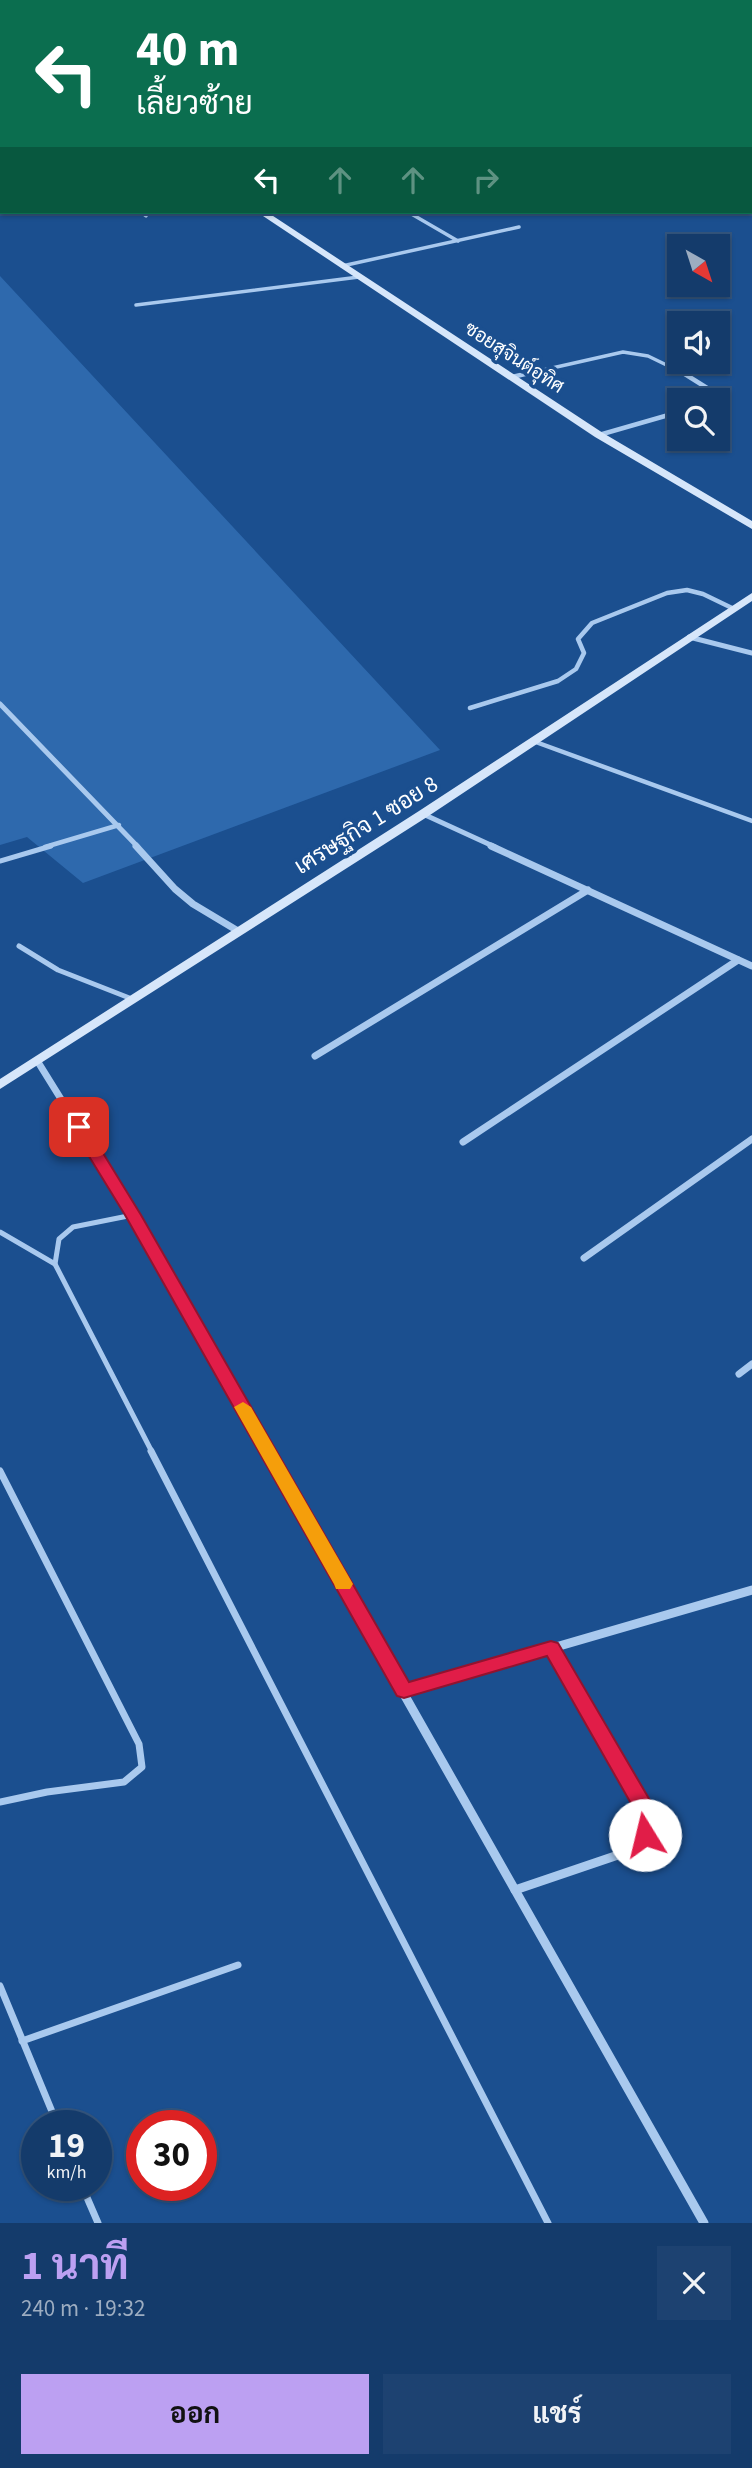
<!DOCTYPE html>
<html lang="th">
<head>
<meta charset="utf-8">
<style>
	body { margin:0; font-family:"Source Sans 3",Sarabun,sans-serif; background:#1d4271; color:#f1f3f6; height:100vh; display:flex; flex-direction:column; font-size:26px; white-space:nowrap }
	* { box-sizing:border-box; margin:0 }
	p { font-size:23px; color:#9dadc1 }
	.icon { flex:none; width:38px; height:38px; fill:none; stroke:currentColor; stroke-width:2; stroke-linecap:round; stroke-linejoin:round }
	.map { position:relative; height:2223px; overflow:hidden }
	.details { display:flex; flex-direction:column; background:#143b6b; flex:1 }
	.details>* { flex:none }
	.banner { position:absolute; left:0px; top:0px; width:752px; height:214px; box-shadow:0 2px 5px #0004,0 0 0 2px #33557e; background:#0b6e4f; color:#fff; overflow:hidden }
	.needle { width:46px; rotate:141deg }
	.controls { position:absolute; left:667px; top:234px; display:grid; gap:14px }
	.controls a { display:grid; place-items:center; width:63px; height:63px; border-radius:0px; background:#143b6b; box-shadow:0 2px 5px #0004,0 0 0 2px #33557e; font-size:35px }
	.speed { position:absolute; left:21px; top:2110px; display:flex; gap:14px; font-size:35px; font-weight:700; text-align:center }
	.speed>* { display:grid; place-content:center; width:91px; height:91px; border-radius:50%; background:#143b6b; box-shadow:0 2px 5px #0004,0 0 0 2px #33557e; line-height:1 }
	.speed small { font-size:18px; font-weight:400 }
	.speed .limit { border:10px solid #d22; background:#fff; color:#111 }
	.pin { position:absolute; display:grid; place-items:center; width:60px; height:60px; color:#fff; margin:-30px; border-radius:14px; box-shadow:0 4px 10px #0006 }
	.me { position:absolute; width:77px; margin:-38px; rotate:351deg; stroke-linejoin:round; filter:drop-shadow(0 0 5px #0008) }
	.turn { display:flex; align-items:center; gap:24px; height:147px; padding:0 21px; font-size:32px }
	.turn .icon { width:91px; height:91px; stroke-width:2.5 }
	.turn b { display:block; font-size:49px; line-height:60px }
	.lanes { display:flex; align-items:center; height:66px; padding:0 21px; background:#0003; justify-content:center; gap:35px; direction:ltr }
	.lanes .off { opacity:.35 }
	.round { display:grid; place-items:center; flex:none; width:74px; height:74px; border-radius:0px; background:#1d4271 }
	.head { display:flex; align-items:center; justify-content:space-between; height:119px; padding:0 21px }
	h1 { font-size:42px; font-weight:700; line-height:52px; color:#bca0f2 }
	.primary-button { display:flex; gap:14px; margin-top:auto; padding:14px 21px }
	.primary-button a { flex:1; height:80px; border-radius:0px; background:#bca0f2; color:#111; font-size:28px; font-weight:700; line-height:80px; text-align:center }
	.primary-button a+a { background:#1d4271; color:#f1f3f6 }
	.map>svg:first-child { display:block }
	.green { fill:#2e69ad }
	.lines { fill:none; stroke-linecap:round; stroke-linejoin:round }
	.lane-far3 { stroke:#a9c9ee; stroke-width:3.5 }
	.lane-far2 { stroke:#a9c9ee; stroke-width:4.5 }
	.lane-far1 { stroke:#a9c9ee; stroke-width:5 }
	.lane { stroke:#a9c9ee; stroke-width:7 }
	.street-far2 { stroke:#a9c9ee; stroke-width:5 }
	.street-far1 { stroke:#a9c9ee; stroke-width:7 }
	.street { stroke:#a9c9ee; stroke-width:9 }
	.secondary { fill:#d6e6fa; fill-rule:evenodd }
	.route { fill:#e11d48; stroke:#92132f; stroke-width:2 }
	.slow { fill:#f59e0b }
	.labels { text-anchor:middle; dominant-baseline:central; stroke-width:7; stroke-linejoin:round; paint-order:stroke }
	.far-street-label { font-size:19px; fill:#fff; stroke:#1b4f8f }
	.street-label { font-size:23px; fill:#fff; stroke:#1b4f8f }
</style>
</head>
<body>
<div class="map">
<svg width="752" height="2223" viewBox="0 0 752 2223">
	<rect width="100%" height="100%" fill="#1b4f8f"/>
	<polygon class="green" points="0,276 440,750 83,883 27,837 0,845"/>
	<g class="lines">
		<g class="lane-far3">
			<polyline points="309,0 311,2"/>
			<polyline points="453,0 455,2"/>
			<polyline points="141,212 146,216"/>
			<polyline points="408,212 458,241"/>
			<polyline points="342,266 519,227"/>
			<polyline points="136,305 359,277"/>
			<polyline points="530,373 623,352 648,356 683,373"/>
		</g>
		<g class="lane-far2">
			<polyline points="680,371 715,393 712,401"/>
			<polyline points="512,377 538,371"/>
			<polyline points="599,435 679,412"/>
			<polyline points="470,708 558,681 576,669 584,653 578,639 592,623 667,593 687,590 703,594 732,608"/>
			<polyline points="533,741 752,821"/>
			<polyline points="45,847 119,825"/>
		</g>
		<g class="lane-far1">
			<polyline points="0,861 51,846"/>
			<polyline points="19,946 58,970 132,999"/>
			<polyline points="133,1215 73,1227 59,1239 55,1264 152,1452"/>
			<polyline points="0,1232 55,1264"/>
		</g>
		<g class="lane">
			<polyline points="151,1451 548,2223"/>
			<polyline points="0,1471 139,1744 142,1767 124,1782 47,1792 0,1802"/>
			<polyline points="0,1986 58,2126"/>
			<polyline points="22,2041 238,1965"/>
			<polyline points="82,2186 98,2223"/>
		</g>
		<g class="street-far2">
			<polyline points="689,637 752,653"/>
			<polyline points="0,704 138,847"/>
			<polyline points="423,814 495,847"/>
		</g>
		<g class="street-far1">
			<polyline points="136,846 175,889 193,904 238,931"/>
			<polyline points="491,846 752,966"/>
			<polyline points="315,1056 588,890"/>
			<polyline points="38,1062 133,1215 267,1452"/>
			<polyline points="463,1142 738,960"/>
			<polyline points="584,1258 752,1139"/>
			<polyline points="739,1374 752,1364"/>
		</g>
		<g class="street">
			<polyline points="266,1451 704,2223"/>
			<polyline points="404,1691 752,1590"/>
			<polyline points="515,1890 621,1854 645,1835 647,1814 551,1648"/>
		</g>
		<g class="secondary">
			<rect x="0" y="30" width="2" height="5"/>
			<polygon points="257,212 267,212 603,433 752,521 752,529 595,437"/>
			<polygon points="752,593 752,601 427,817 0,1089 0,1079 419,811"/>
		</g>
	</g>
	<polygon class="route" points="79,1123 87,1127 141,1215 409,1682 551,1641 558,1643 658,1814 652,1840 645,1842 638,1840 635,1835 637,1814 547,1656 404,1698 397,1696 125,1215 71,1127"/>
	<polygon class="slow" points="243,1402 251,1407 353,1584 350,1589 336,1589 334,1584 234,1407"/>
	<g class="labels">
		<g class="far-street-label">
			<text transform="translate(514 358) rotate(33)">ซอยสุจินต์อุทิศ</text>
		</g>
		<g class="street-label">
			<text transform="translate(366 825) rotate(-32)">เศรษฐกิจ 1 ซอย 8</text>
		</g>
	</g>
</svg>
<div class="controls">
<a><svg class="needle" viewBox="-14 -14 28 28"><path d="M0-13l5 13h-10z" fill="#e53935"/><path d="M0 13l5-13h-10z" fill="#9dadc1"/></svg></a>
<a><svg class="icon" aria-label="sound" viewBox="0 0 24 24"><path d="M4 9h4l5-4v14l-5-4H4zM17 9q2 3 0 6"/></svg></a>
<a><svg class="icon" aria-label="search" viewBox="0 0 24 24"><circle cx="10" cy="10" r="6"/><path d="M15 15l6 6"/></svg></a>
</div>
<div class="speed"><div>19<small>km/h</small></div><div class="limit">30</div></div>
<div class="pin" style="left:79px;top:1127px;background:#d93025"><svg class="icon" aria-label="arrive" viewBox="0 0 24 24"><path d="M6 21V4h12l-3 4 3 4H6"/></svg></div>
<svg class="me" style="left:645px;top:1835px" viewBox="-20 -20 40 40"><circle r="19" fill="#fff"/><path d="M0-13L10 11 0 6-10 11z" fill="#e11d48"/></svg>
<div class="banner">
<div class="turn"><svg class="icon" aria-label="left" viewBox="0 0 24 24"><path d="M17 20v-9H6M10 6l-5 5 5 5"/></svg><div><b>40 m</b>เลี้ยวซ้าย</div></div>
<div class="lanes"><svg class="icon" aria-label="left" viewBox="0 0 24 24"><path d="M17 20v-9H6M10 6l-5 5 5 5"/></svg><svg class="icon off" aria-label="ahead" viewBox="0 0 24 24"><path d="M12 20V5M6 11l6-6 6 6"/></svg><svg class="icon off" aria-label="ahead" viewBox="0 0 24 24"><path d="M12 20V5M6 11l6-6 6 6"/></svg><svg class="icon off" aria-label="right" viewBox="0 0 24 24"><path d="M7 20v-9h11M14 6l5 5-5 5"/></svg></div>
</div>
</div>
<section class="details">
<div class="head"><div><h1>1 นาที</h1><p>240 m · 19:32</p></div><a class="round"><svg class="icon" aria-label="close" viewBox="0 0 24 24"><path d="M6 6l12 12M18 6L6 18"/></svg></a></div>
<div class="primary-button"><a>ออก</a><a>แชร์</a></div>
</section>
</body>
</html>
